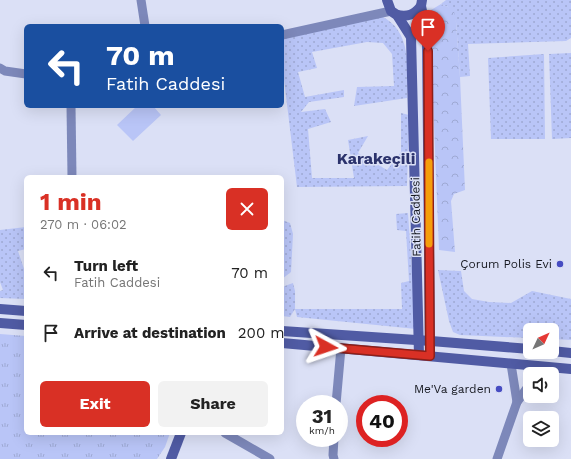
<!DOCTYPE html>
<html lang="en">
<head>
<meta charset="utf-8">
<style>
	body { margin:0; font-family:"Work Sans",sans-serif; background:#f2f2f2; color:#222; height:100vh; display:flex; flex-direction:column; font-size:15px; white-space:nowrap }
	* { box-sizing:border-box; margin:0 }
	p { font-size:13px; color:#767676 }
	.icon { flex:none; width:22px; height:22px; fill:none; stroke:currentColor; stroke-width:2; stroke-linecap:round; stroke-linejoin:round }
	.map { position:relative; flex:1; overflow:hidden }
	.sheet { position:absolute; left:24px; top:175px; width:260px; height:260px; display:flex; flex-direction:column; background:#fff; border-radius:6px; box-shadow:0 4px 16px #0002 }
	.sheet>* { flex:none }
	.banner { position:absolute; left:24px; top:24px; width:260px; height:84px; border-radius:6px; box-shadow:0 4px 16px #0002; background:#1a4fa0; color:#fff; overflow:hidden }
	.needle { width:26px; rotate:46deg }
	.tools { position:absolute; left:523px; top:323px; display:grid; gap:8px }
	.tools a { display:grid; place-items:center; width:36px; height:36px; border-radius:6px; background:#fff; box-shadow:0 4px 16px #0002; font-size:20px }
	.speed { position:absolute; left:296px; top:395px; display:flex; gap:8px; font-size:20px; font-weight:700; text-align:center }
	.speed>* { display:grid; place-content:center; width:52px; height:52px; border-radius:50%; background:#fff; box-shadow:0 4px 16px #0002; line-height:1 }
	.speed small { font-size:10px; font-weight:400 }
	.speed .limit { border:6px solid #d22; background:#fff; color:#111 }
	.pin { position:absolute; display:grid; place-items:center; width:34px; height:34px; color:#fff; margin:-41px -17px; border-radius:50% 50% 50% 0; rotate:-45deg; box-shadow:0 0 4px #0007 }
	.pin .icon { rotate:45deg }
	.me { position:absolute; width:44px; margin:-22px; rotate:95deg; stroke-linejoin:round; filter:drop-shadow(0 0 3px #0008) }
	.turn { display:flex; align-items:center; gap:14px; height:84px; padding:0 16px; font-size:18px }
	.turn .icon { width:52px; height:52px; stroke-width:2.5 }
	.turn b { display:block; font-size:28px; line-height:34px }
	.round { display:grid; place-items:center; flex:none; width:42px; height:42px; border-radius:6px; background:#f2f2f2 }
	.summary { display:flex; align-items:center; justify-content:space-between; height:68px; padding:0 16px }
	h1 { font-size:24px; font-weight:700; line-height:30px; color:#d93025 }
	.primary-button { display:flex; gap:8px; margin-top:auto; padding:8px 16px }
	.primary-button a { flex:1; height:46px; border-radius:6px; background:#d93025; color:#fff; font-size:16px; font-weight:700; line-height:46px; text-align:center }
	.primary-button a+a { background:#f2f2f2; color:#222 }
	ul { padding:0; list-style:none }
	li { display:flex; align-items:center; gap:12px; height:60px; padding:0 16px }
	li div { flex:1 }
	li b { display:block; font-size:15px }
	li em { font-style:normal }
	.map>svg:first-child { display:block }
	.grass { fill:url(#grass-dots) }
	.forest { fill:url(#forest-crowns) }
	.park { fill:url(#park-tufts) }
	.pitch { fill:#b9c5f7 }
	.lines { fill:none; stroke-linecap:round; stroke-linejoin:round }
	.street { stroke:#7d88ba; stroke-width:9 }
	.secondary { stroke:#505ba4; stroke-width:10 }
	.route-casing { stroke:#8d1f18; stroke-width:10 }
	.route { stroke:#d93025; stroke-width:7 }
	.slow { stroke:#f59e0b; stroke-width:7 }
	.poi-dot { fill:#464cc2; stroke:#dbe0f6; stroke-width:1.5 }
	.labels { text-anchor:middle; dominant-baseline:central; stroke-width:3; stroke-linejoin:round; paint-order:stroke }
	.street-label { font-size:12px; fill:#171921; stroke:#dbe0f6 }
	.poi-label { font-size:12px; fill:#171921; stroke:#dbe0f6; text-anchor:end }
	.district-label { font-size:16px; font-weight:bold; fill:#2b326c; stroke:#dbe0f6 }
</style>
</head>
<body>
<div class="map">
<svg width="571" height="459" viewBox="0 0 571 459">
	<defs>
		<pattern id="grass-dots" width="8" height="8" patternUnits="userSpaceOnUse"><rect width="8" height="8" fill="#b9c5f7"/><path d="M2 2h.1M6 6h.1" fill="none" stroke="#9ea9d3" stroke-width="1.8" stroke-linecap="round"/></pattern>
		<pattern id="forest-crowns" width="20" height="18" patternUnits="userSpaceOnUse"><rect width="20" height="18" fill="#b9c5f7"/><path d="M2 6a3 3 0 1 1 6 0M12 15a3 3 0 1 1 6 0" fill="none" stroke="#9ea9d3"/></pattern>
		<pattern id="park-tufts" width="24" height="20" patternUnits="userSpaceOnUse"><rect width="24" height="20" fill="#b9c5f7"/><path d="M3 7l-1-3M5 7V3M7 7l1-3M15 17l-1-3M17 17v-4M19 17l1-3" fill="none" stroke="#9ea9d3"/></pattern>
	</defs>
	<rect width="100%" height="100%" fill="#dbe0f6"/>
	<g class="grass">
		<polygon points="446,0 571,0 571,38 566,41 468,44 470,76 460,77 456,22 448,7 441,4"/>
		<path d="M 381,16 C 412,30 408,70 407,98 L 354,106 L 357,87 L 394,86 L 392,54 L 383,43 L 367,42 L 312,52 L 317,68 L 298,72 L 305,97 L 344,90 L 344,97 L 309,102 L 301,112 L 325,109 L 331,122 L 308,129 L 312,178 L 354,178 L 348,140 L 368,136 L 358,153 L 387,170 L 401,152 L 401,113 L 409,115 L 407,186 L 297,187 L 282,63 L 282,39 Z"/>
		<polygon points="571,53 571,138 552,139 549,54"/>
		<polygon points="544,54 545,139 491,139 488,58"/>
		<polygon points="408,213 416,329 297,317 295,309 290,317 282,316 282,287 293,283 295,291 295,309 402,309 401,283 409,281 406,231 397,230 396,214"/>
		<polygon points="282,220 290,223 293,234 291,272 282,279"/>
		<polygon points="26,227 26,249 18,251 26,275 26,299 0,298 0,291 3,290 0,282 0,230"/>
		<polygon points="438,270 461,271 464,291 472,299 489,302 511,303 532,291 571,299 571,340 552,339 552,330 530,330 530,338 460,335 453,332 449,321"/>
	</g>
	<polygon class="forest" points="441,4 448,7 454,11 456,22 460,77 465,190 454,194 451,201 455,252 439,250 430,26 431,10"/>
	<polygon class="park" points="0,334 26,336 26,433 170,433 165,447 157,459 0,459"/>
	<polygon class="pitch" points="137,106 153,106 161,115 133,141 117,125"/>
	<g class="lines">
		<g class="street">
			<polyline points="141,0 145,26"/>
			<polyline points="282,35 391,11"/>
			<polyline points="0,68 5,71 26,74"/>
			<polyline points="71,106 72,177"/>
			<polyline points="511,364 517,402"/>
			<polyline points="336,404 341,348"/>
			<polyline points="225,433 270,459"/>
			<polyline points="334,438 333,455 334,459"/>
			<polyline points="497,459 517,402 530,384"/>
		</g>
		<g class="secondary">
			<polyline points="387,0 391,11 397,15 411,37 419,355"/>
			<polyline points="422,0 421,6 427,36 430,356"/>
			<path d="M 397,15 C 408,17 414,15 421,6"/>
			<polyline points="0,309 26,311"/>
			<polyline points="0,323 26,325"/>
			<polyline points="282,331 431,341 530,349"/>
			<polyline points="282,343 571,369"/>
			<polyline points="552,351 571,353"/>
			<polyline points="171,459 181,433"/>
		</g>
	</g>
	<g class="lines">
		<defs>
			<polyline id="route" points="326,347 430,356 428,51"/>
		</defs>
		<use href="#route" class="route-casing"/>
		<use href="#route" class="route"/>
		<polyline class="slow" points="429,162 429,244"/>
	</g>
	<g class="poi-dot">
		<circle cx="560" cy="264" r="4"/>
		<circle cx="499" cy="389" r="4"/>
	</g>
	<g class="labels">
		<g class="street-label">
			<text transform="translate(416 217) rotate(-91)">Fatih Caddesi</text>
		</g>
		<g class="poi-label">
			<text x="552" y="264">Çorum Polis Evi</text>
			<text x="491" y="389">Me'Va garden</text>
		</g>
		<g class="district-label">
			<text x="376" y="158">Karakeçili</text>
		</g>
	</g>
</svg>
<div class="tools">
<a><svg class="needle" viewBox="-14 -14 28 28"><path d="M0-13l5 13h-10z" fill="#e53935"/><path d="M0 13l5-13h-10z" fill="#767676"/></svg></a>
<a><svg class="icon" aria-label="sound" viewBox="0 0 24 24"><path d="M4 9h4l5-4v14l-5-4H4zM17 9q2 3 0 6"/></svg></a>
<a><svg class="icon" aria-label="layers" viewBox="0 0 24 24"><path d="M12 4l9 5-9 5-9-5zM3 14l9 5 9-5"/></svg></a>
</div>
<div class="speed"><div>31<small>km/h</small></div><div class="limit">40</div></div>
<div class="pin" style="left:428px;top:51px;background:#d93025"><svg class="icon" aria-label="arrive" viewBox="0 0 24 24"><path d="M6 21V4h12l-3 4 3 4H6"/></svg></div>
<svg class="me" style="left:326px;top:347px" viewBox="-20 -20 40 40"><path d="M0-17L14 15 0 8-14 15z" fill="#d93025" stroke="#fff" stroke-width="4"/></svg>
<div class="banner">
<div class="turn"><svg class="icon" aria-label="left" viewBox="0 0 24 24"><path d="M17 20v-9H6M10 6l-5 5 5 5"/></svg><div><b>70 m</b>Fatih Caddesi</div></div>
</div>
<section class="sheet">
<div class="summary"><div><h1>1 min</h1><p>270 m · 06:02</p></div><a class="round" style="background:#d93025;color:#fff"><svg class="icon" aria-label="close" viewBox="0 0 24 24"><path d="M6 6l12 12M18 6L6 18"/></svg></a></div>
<ul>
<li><svg class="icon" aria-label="left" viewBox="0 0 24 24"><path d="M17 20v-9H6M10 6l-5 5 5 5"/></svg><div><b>Turn left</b><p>Fatih Caddesi</p></div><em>70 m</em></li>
<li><svg class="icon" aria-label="arrive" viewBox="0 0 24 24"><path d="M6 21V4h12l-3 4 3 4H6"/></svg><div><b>Arrive at destination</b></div><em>200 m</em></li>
</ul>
<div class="primary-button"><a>Exit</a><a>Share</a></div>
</section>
</div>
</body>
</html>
